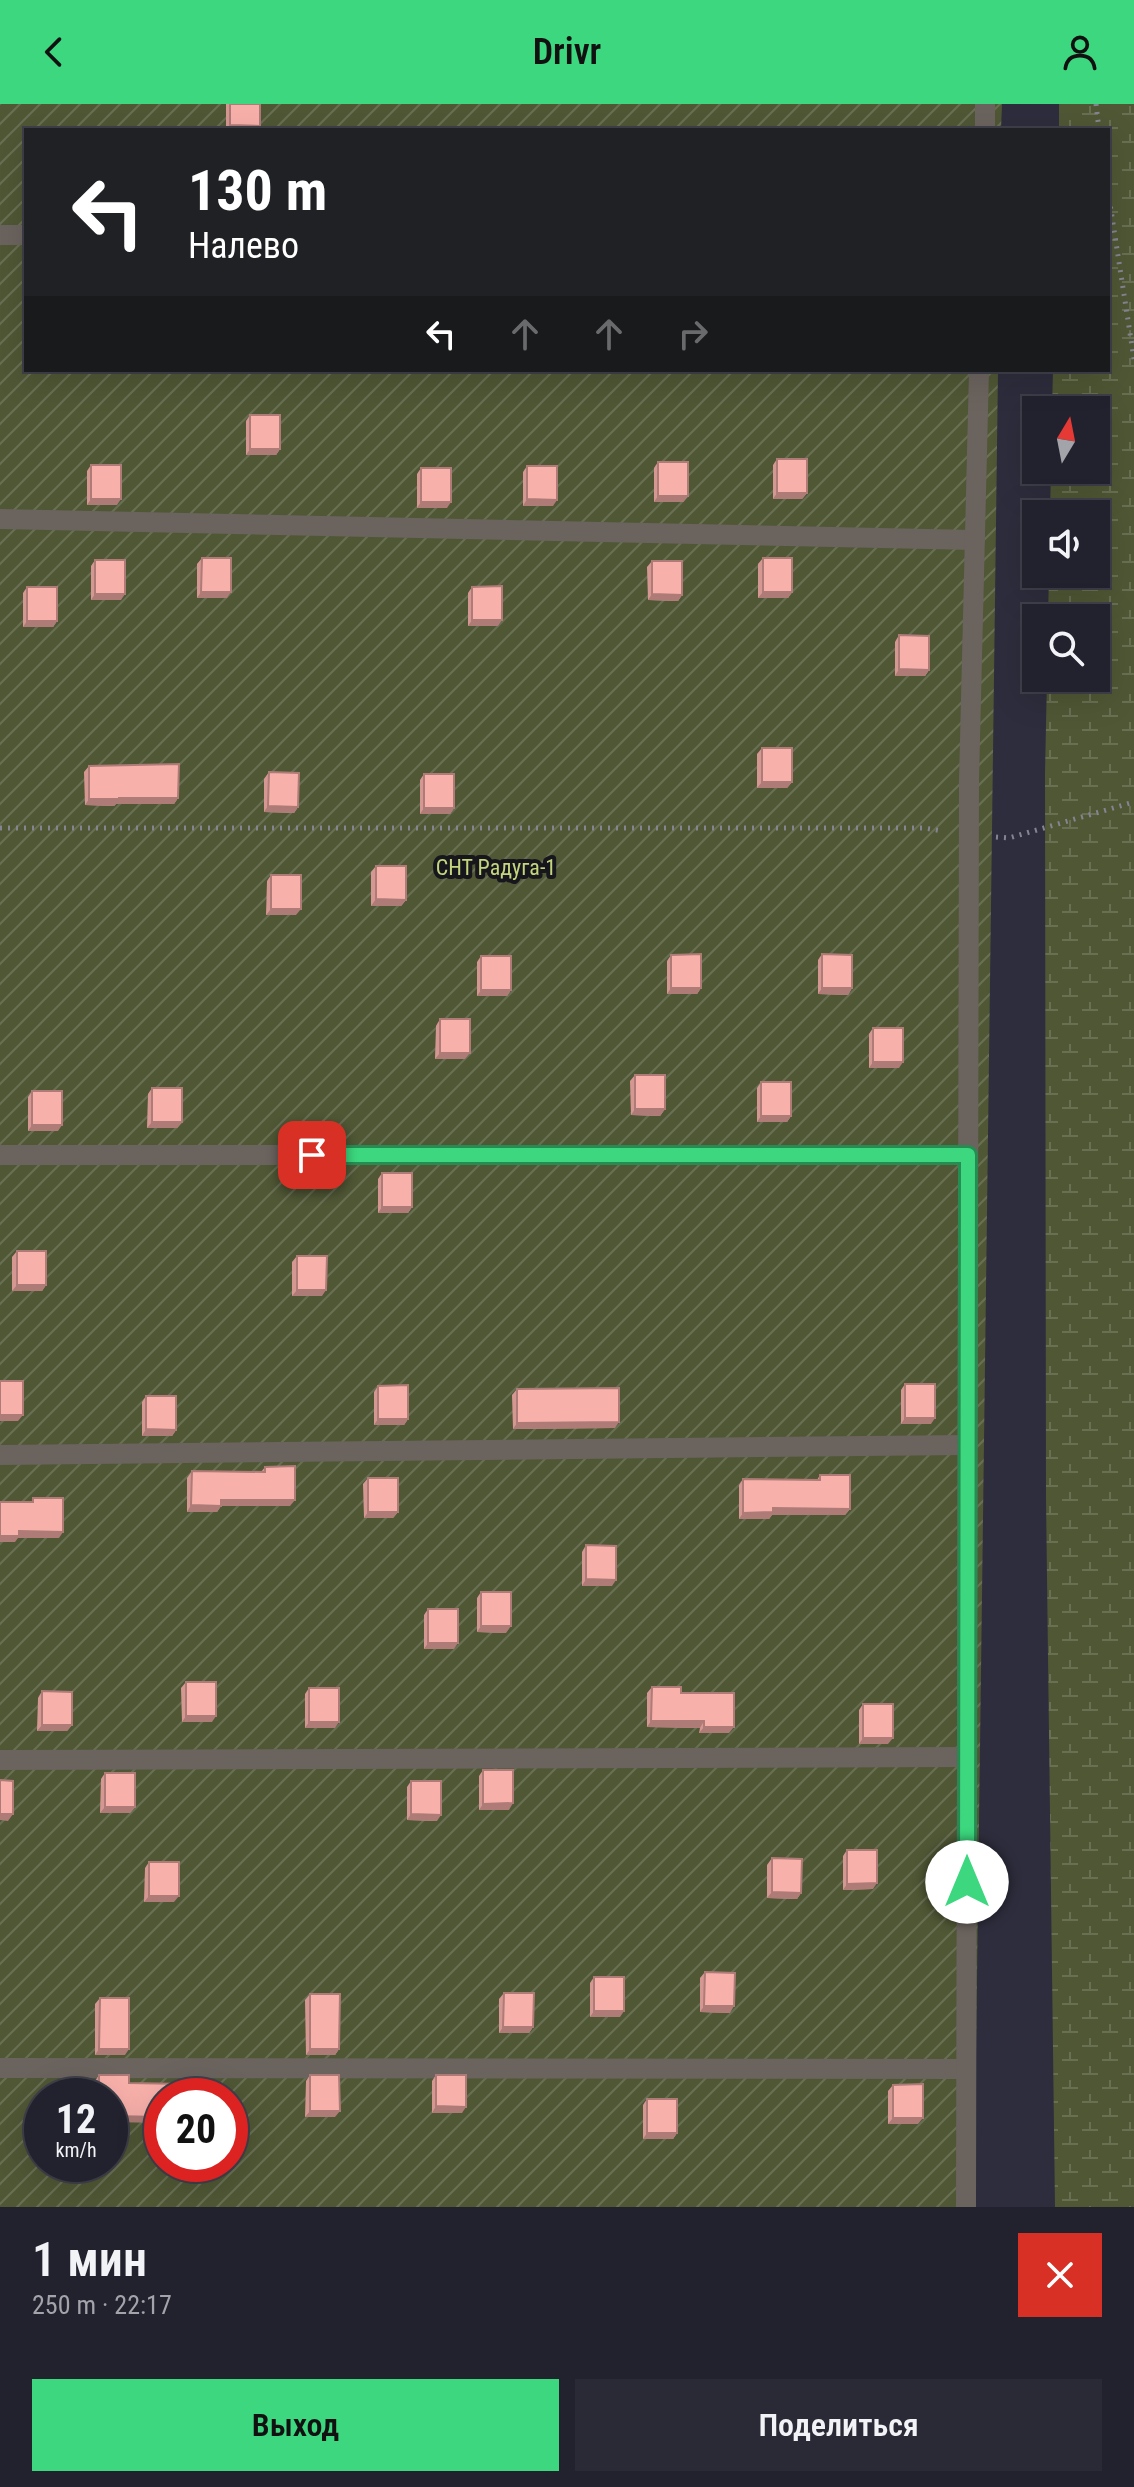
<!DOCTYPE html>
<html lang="ru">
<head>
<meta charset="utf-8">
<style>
	body { margin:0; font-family:"Roboto Condensed",sans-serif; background:#2a2a36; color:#f1f3f6; height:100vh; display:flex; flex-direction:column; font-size:30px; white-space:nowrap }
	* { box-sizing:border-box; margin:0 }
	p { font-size:26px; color:#a2a4aa }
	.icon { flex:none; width:44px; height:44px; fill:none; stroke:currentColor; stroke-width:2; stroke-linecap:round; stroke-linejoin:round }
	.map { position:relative; height:2103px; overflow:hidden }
	.details { display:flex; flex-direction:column; background:#22222e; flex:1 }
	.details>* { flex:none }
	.banner { position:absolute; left:24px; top:24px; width:1086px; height:244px; border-radius:0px; box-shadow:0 8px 32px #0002,0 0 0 2px #3f3f4a; background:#202124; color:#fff; overflow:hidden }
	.needle { width:52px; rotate:10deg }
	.buttons { position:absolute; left:1022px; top:292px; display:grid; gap:16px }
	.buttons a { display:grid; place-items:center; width:88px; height:88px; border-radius:0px; background:#22222e; box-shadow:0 8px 32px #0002,0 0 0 2px #3f3f4a; font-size:40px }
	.speed { position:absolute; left:24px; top:1974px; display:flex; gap:16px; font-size:40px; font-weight:700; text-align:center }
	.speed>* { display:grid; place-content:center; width:104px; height:104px; border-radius:50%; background:#22222e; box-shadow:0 8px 32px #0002,0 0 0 2px #3f3f4a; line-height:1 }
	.speed small { font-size:20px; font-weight:400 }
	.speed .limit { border:12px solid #d22; background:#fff; color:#111 }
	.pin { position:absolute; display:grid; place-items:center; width:68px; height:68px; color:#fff; margin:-34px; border-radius:16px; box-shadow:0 4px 12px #0006 }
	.me { position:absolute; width:88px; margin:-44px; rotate:0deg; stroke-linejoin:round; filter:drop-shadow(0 0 6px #0008) }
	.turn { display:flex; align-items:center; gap:28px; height:168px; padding:0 32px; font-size:36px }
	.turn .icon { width:104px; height:104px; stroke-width:2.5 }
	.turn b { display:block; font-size:56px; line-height:68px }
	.lanes { display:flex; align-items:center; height:76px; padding:0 32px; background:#0003; justify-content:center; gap:40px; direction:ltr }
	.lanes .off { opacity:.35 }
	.round { display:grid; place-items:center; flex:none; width:84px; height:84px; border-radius:0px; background:#2a2a36 }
	.head { display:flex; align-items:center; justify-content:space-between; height:136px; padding:0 32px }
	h1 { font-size:48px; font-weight:600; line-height:60px }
	.button { display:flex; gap:16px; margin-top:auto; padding:16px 32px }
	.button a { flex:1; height:92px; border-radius:0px; background:#3cd77e; color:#111; font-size:32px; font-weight:600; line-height:92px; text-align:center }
	.button a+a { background:#2a2a36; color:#f1f3f6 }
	header { display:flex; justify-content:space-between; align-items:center; height:104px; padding:0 32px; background:#3cd77e; color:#111; font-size:36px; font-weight:600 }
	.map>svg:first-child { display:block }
	.wetland { fill:url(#wetland-marsh) }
	.garden { fill:url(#garden-furrows); fill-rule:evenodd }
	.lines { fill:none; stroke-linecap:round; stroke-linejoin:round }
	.path { stroke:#858491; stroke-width:5; stroke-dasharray:2 6; stroke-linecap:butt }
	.lane { stroke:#6b635e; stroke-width:20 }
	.wall { fill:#d59792 }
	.shaded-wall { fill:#ae7b77 }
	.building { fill:#f8b0aa; stroke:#ae7b77; stroke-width:2 }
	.route-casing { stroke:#278c52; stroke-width:20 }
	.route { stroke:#3cd77e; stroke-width:14 }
	.labels { text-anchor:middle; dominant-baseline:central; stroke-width:8; stroke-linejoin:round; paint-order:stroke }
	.park-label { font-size:22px; fill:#c3d67e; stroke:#17161d }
</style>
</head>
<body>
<header><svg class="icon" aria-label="back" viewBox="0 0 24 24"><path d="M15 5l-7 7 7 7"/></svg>Drivr<svg class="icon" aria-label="person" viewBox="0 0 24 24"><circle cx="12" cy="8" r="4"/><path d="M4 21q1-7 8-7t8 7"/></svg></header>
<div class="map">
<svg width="1134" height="2103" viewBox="0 0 1134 2103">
	<defs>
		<pattern id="wetland-marsh" width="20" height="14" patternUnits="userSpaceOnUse" patternTransform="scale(2)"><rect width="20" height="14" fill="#4f5735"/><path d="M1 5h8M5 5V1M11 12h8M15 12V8" fill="none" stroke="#686f53"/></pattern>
		<pattern id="garden-furrows" width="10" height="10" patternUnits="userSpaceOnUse" patternTransform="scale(2)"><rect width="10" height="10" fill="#4f5735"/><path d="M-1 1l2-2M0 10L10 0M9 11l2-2" fill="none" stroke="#686f53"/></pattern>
	</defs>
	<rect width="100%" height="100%" fill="#2e2d3d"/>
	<polygon class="wetland" points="1059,0 1134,0 1134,2103 1055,2103 1046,1394 1045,669 1047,574 1096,574 1096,514 1048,514 1049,470 1096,470 1096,410 1050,410 1051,366 1096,366 1096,306 1052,306 1053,266 1108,266 1108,26 1059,26"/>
	<path class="garden" d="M 0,0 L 1002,0 L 1001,26 L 26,26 L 26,266 L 998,266 L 974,2103 L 0,2103 ZM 42,1992 L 110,1992 L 110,2060 L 42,2060 ZM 162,1992 L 230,1992 L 230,2060 L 162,2060 Z"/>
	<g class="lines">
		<g class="path">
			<polyline points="1096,0 1099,26"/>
			<polyline points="1108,87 1134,255"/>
			<polyline points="0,724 924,724 943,727"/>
			<polyline points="996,733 1009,734 1134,698"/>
		</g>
		<g class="lane">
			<polyline points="985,26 985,0"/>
			<polyline points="0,131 26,131"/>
			<polyline points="0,415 975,436"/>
			<polyline points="0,1051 968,1051"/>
			<polyline points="0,1351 967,1341"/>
			<polyline points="0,1656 967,1653"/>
			<polyline points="0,1964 966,1965"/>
			<polyline points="966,2103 969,677 979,266"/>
		</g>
	</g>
	<g class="wall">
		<polygon points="226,0 260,0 257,26 226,26"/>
		<polygon points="250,311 280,345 276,351 246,351 246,317"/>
		<polygon points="777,355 807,389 802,395 773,395 773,361"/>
		<polygon points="658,358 688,392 683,398 654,398 654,364"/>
		<polygon points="91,361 117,401 87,401 87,367"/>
		<polygon points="527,362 553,402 523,402 523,368"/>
		<polygon points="421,364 447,404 417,404 417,370"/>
		<polygon points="202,454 227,494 197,494 197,460"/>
		<polygon points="763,454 792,488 788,494 758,494 758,460"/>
		<polygon points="95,456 121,496 91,496 91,462"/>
		<polygon points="652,457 682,491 678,497 648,496 647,463"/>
		<polygon points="27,483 57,517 53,523 23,523 23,489"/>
		<polygon points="472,483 498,522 468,522 468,489"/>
		<polygon points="899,531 929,566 925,572 895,572 895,538"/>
		<polygon points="762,644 792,678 787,684 757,684 757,650"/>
		<polygon points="89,662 178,694 174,700 116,700 114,702 85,701 84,668"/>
		<polygon points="269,668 298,703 294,709 264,708 264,675"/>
		<polygon points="424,670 454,704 450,710 420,710 420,676"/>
		<polygon points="376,762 406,796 401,802 371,802 371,768"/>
		<polygon points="271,771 296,811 266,811 267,777"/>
		<polygon points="822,850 852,884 848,891 818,890 818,856"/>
		<polygon points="671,851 701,884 697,890 667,890 667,857"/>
		<polygon points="481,852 511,886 507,892 477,892 477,858"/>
		<polygon points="440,915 465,955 435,955 436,922"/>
		<polygon points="873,924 899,964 869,964 869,930"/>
		<polygon points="635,971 665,1005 660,1012 631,1011 630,977"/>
		<polygon points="761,978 791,1012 787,1018 757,1018 757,984"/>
		<polygon points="152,984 182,1018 177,1024 147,1024 148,990"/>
		<polygon points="32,987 58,1027 28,1027 28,993"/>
		<polygon points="382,1069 412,1103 408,1109 378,1109 378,1075"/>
		<polygon points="17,1147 46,1181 42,1187 12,1187 12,1153"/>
		<polygon points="297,1152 322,1192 292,1192 292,1158"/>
		<polygon points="905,1280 931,1320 901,1320 901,1286"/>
		<polygon points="378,1282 408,1315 404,1321 374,1321 374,1288"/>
		<polygon points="517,1285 615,1324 513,1325 512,1291"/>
		<polygon points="146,1292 176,1326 172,1332 142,1332 142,1298"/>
		<polygon points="265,1363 290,1402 221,1402 217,1408 187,1408 187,1374 192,1367 261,1368"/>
		<polygon points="820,1371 850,1405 845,1411 772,1411 769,1415 739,1415 739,1381 743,1375 817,1376"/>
		<polygon points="368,1374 398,1408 393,1414 364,1414 363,1380"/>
		<polygon points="586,1441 612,1482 582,1482 582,1448"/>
		<polygon points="481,1488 506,1529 477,1528 477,1494"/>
		<polygon points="428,1505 454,1545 424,1545 424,1511"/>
		<polygon points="186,1578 212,1618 182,1618 181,1584"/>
		<polygon points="652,1583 681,1589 729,1629 699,1629 700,1624 647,1623 647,1589"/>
		<polygon points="309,1584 335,1624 305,1624 305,1590"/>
		<polygon points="42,1587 72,1621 67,1627 37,1627 38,1594"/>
		<polygon points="863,1600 888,1640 859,1640 859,1606"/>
		<polygon points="483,1666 509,1706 479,1706 479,1672"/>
		<polygon points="105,1669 135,1703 130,1709 100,1709 101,1675"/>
		<polygon points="411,1677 437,1717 407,1716 407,1683"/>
		<polygon points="847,1746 873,1785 843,1786 843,1752"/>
		<polygon points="772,1754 801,1789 797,1795 767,1794 767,1761"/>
		<polygon points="149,1758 174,1798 144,1798 145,1764"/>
		<polygon points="705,1868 730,1909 700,1908 700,1874"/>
		<polygon points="594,1873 620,1913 590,1913 590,1879"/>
		<polygon points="504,1889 533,1923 529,1929 499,1929 499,1895"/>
		<polygon points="310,1890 339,1945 335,1951 306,1951 305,1896"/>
		<polygon points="100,1894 125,1951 95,1951 95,1900"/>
		<polygon points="99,1971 110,1992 80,1992 80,1983 84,1977 95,1977"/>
		<polygon points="310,1971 335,2013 305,2013 306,1977"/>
		<polygon points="436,1971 462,2009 432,2009 432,1977"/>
		<polygon points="893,1981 918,2020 888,2020 888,1987"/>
		<polygon points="647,1995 677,2029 673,2035 643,2035 643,2001"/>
	</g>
	<g class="shaded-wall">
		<polygon points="230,21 260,22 257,26 227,26"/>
		<polygon points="250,345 280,345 276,351 246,351"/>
		<polygon points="777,389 807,389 802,395 773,395"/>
		<polygon points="658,392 688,392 683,398 654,398"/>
		<polygon points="91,395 121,395 117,401 87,401"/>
		<polygon points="527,395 557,396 553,402 523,402"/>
		<polygon points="421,398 451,398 447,404 417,404"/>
		<polygon points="201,488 231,488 227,494 197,494"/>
		<polygon points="763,488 792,488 788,494 758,494"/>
		<polygon points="95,490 125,490 121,496 91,496"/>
		<polygon points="652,490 682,491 678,497 648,496"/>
		<polygon points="472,516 502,516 498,522 468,522"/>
		<polygon points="27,517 57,517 53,523 23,523"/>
		<polygon points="899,565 929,566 925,572 895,572"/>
		<polygon points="762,678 792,678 787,684 757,684"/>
		<polygon points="119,694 178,694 174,700 116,700 114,702 85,701 89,695"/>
		<polygon points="268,702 298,703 294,709 264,708"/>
		<polygon points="424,704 454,704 450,710 420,710"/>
		<polygon points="376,795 406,796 401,802 371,802"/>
		<polygon points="271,805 301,805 296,811 266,811"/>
		<polygon points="671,884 701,884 697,890 667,890"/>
		<polygon points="822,884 852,884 848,891 818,890"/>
		<polygon points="481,886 511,886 507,892 477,892"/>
		<polygon points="440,949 470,949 465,955 435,955"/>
		<polygon points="873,958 903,958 899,964 869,964"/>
		<polygon points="635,1005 665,1005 660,1012 631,1011"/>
		<polygon points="761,1012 791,1012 787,1018 757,1018"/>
		<polygon points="152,1018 182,1018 177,1024 147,1024"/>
		<polygon points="32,1021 62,1021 58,1027 28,1027"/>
		<polygon points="382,1103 412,1103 408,1109 378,1109"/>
		<polygon points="17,1181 46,1181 42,1187 12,1187"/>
		<polygon points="297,1186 326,1186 322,1192 292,1192"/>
		<polygon points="0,1311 23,1311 18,1317 0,1317"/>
		<polygon points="905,1314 935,1314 931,1320 901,1320"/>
		<polygon points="378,1315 408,1315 404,1321 374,1321"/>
		<polygon points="619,1318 615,1324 513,1325 517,1319"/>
		<polygon points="146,1325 176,1326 172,1332 142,1332"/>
		<polygon points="221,1396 295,1396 290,1402 221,1402 217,1408 187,1408 191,1401"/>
		<polygon points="773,1404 850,1405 845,1411 772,1411 769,1415 739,1415 743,1409"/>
		<polygon points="368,1408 398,1408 393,1414 364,1414"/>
		<polygon points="19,1427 63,1428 59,1434 18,1434 15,1438 0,1438 0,1432"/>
		<polygon points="586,1475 616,1476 612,1482 582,1482"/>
		<polygon points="481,1522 511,1522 506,1529 477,1528"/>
		<polygon points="428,1539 458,1539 454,1545 424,1545"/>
		<polygon points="186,1612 216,1612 212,1618 182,1618"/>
		<polygon points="651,1617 704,1617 700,1624 647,1623"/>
		<polygon points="309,1618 339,1618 335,1624 305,1624"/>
		<polygon points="42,1621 72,1621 67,1627 37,1627"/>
		<polygon points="704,1623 734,1623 729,1629 699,1629"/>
		<polygon points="863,1634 893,1634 888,1640 859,1640"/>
		<polygon points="513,1699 509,1706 479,1706 483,1700"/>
		<polygon points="105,1703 135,1703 130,1709 100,1709"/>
		<polygon points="0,1710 13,1710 8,1717 0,1716"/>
		<polygon points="411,1710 441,1711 437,1717 407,1716"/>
		<polygon points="877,1779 873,1785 843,1786 847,1780"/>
		<polygon points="772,1788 801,1789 797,1795 767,1794"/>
		<polygon points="149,1792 179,1792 174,1798 144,1798"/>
		<polygon points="704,1902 734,1902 730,1909 700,1908"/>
		<polygon points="594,1907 624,1907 620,1913 590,1913"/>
		<polygon points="503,1923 533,1923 529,1929 499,1929"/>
		<polygon points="99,1945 129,1945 125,1951 95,1951"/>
		<polygon points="310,1945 339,1945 335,1951 306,1951"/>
		<polygon points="436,2002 466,2003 462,2009 432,2009"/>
		<polygon points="310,2007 340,2007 335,2013 305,2013"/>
		<polygon points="110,2012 162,2013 162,2019 110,2018"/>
		<polygon points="893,2014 923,2014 918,2020 888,2020"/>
		<polygon points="647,2029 677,2029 673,2035 643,2035"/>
	</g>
	<g class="building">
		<polygon points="230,0 260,0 260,22 230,21"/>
		<rect x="250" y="311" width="30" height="34"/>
		<rect x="777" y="355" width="30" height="34"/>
		<rect x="658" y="358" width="30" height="34"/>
		<rect x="91" y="361" width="30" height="34"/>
		<polygon points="527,362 557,362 557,396 527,395"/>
		<rect x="421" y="364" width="30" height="34"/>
		<polygon points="202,454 231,454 231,488 201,488"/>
		<rect x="763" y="454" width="29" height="34"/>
		<rect x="95" y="456" width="30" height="34"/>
		<polygon points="652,457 682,457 682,491 652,490"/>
		<polygon points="502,482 502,516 472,516 472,483"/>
		<rect x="27" y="483" width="30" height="34"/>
		<polygon points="899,531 929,532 929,566 899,565"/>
		<rect x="762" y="644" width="30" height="34"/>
		<polygon points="179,660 178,694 119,694 119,695 89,695 89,662"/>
		<polygon points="269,668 299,669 298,703 268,702"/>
		<rect x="424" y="670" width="30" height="34"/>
		<polygon points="376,762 406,762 406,796 376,795"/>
		<rect x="271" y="771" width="30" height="34"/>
		<polygon points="701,850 701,884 671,884 671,851"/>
		<polygon points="822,850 852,851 852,884 822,884"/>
		<rect x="481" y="852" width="30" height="34"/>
		<rect x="440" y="915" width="30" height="34"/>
		<rect x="873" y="924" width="30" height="34"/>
		<rect x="635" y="971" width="30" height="34"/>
		<rect x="761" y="978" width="30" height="34"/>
		<rect x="152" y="984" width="30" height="34"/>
		<rect x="32" y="987" width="30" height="34"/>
		<rect x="382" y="1069" width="30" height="34"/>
		<rect x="17" y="1147" width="29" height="34"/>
		<polygon points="297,1152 327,1152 326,1186 297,1186"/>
		<rect x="0" y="1277" width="23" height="34"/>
		<rect x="905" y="1280" width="30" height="34"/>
		<polygon points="408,1281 408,1315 378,1315 378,1282"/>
		<polygon points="619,1284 619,1318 517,1319 517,1285"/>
		<polygon points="146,1292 176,1292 176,1326 146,1325"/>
		<polygon points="295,1362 295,1396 221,1396 221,1402 191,1401 192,1367 265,1368 265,1363"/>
		<polygon points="820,1371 850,1371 850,1405 773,1404 773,1408 743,1409 743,1375 820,1376"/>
		<rect x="368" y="1374" width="30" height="34"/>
		<polygon points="33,1394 63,1394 63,1428 19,1427 19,1432 0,1432 0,1398 33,1398"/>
		<polygon points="586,1441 616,1442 616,1476 586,1475"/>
		<rect x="481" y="1488" width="30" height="34"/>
		<rect x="428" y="1505" width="30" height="34"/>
		<rect x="186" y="1578" width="30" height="34"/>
		<polygon points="652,1583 681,1583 681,1589 734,1589 734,1623 704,1623 704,1617 651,1617"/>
		<rect x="309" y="1584" width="30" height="34"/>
		<polygon points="42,1587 72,1588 72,1621 42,1621"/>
		<rect x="863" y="1600" width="30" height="34"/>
		<polygon points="483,1666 513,1666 513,1699 483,1700"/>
		<rect x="105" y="1669" width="30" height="34"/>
		<polygon points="0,1676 13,1677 13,1710 0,1710"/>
		<polygon points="411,1677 441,1677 441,1711 411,1710"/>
		<polygon points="847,1746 877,1746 877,1779 847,1780"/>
		<polygon points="772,1754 802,1755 801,1789 772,1788"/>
		<rect x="149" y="1758" width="30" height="34"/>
		<polygon points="705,1868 735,1869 734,1902 704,1902"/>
		<rect x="594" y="1873" width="30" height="34"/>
		<polygon points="504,1889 534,1889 533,1923 503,1923"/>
		<polygon points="310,1890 340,1890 339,1945 310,1945"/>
		<polygon points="100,1894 129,1894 129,1945 99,1945"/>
		<polygon points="99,1971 129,1971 129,1979 187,1980 187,1992 162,1992 162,2013 110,2012 110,1992 84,1992 84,1977 99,1977"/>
		<polygon points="310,1971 339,1971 340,2007 310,2007"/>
		<polygon points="436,1971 466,1971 466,2003 436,2002"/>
		<polygon points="923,1980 923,2014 893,2014 893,1981"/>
		<rect x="647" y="1995" width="30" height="34"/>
	</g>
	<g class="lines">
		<defs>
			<polyline id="route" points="312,1051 968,1051 967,1778"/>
		</defs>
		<use href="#route" class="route-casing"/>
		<use href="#route" class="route"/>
	</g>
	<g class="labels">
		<g class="park-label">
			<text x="496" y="763">СНТ Радуга-1</text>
		</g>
	</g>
</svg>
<div class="buttons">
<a><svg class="needle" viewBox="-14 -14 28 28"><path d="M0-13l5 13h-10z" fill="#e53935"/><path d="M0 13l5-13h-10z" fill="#a2a4aa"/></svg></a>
<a><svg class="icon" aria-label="sound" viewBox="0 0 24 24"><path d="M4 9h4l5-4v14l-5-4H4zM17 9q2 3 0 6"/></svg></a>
<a><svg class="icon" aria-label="search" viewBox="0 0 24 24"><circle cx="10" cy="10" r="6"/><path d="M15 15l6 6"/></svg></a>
</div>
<div class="speed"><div>12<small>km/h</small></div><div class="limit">20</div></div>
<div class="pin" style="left:312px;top:1051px;background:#d93025"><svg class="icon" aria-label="arrive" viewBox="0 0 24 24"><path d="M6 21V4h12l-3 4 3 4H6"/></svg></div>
<svg class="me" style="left:967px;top:1778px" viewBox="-20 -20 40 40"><circle r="19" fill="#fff"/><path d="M0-13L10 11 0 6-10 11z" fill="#3cd77e"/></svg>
<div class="banner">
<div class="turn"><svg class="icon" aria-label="left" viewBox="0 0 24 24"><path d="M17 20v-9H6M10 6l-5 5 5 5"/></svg><div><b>130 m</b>Налево</div></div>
<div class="lanes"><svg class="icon" aria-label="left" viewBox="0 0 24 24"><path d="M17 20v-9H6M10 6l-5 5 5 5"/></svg><svg class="icon off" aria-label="ahead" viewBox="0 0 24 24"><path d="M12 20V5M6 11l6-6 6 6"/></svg><svg class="icon off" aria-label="ahead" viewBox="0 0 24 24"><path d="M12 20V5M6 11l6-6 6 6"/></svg><svg class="icon off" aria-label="right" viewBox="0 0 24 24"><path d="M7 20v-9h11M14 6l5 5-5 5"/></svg></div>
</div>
</div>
<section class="details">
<div class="head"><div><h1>1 мин</h1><p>250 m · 22:17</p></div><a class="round" style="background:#d93025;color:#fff"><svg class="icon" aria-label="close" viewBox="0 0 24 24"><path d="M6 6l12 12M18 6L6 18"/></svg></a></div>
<div class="button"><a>Выход</a><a>Поделиться</a></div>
</section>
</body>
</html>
